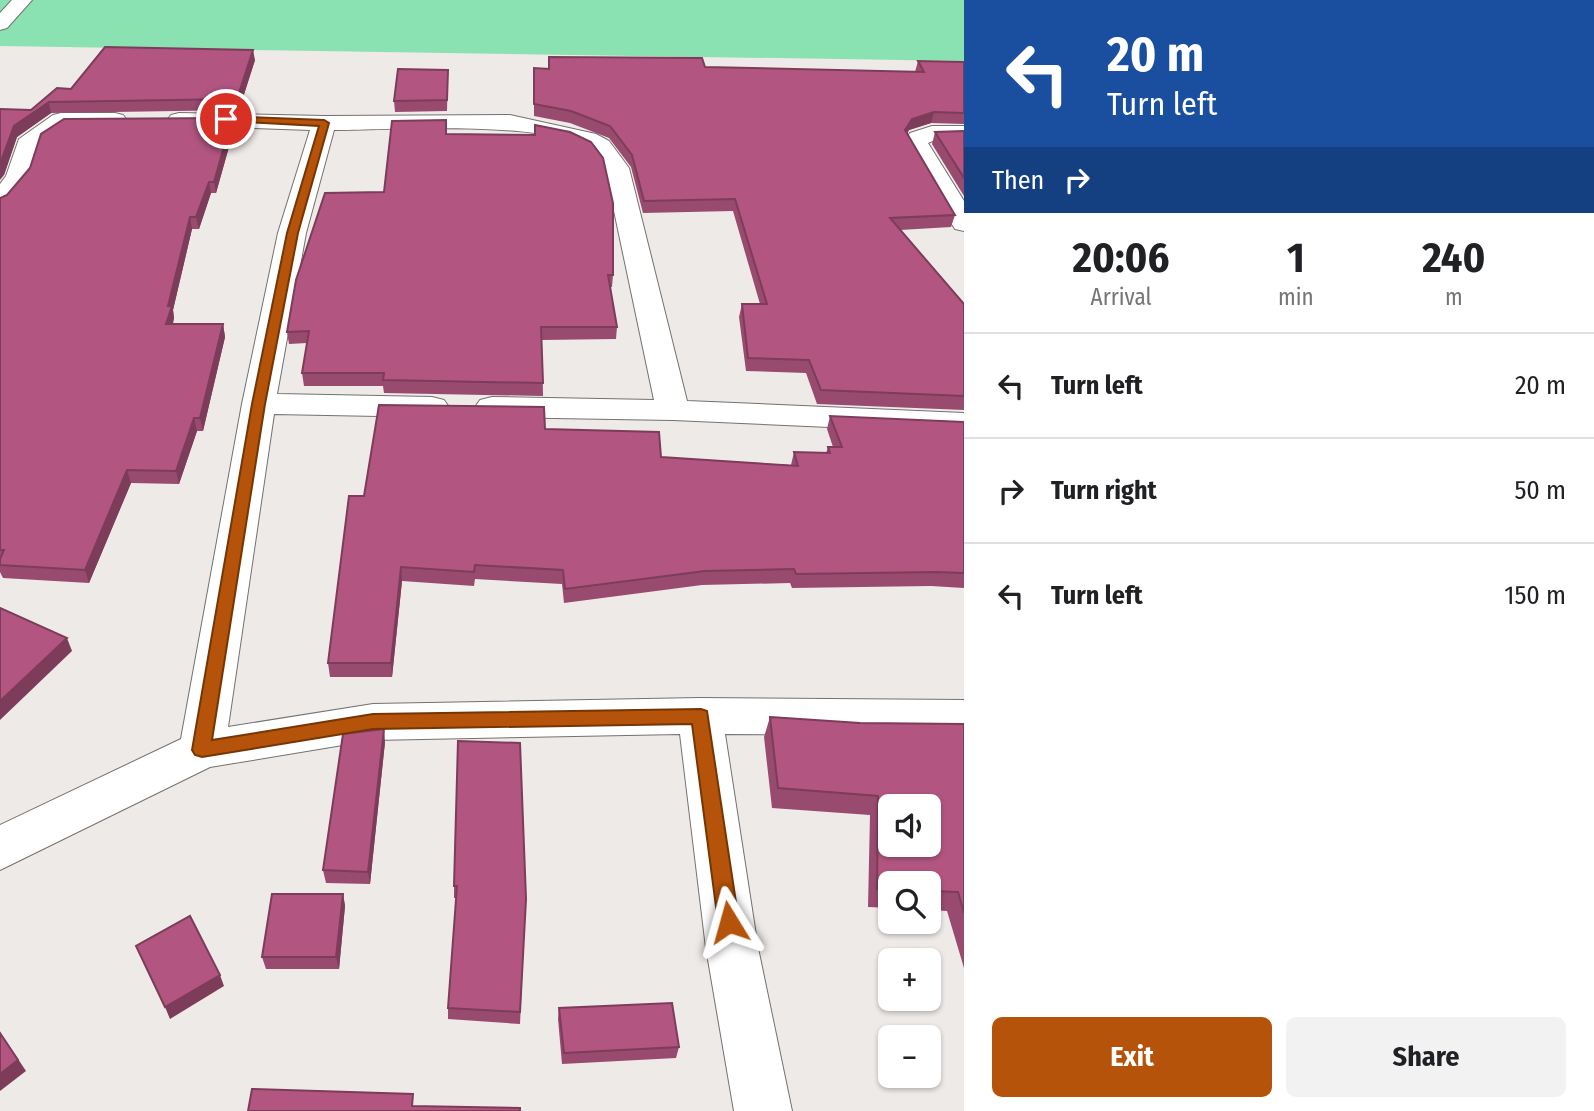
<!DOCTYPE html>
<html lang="en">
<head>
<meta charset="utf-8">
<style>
	body { margin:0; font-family:"Fira Sans Condensed",sans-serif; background:#f2f2f2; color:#202124; height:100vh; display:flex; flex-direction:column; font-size:26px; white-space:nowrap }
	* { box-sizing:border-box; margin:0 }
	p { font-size:23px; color:#757577 }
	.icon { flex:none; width:38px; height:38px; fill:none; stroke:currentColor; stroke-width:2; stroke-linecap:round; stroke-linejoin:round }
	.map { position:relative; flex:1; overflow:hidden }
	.panel { display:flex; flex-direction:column; background:#fff; width:630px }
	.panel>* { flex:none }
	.top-card { background:#1a4fa0; color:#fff; overflow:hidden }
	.controls { position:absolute; left:878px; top:794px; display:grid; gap:14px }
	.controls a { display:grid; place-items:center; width:63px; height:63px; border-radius:10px; background:#fff; box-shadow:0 2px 5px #0004; font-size:35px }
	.pin { position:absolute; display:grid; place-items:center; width:60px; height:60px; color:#fff; margin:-30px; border:4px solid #fff; border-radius:50%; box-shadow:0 2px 7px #0007 }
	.me { position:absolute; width:77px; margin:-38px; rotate:352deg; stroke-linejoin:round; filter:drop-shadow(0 0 5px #0008) }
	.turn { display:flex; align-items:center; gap:24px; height:147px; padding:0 28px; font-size:32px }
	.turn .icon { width:91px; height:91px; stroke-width:2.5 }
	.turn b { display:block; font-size:49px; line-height:60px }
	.then { display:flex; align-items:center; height:66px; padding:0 28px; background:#0003; gap:14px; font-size:26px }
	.eta { display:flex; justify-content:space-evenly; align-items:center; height:119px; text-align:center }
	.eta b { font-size:42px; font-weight:700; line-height:49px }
	.button { display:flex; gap:14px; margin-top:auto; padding:14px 28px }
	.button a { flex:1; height:80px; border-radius:10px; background:#b45309; color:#fff; font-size:28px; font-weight:700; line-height:80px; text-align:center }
	.button a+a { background:#f2f2f2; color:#202124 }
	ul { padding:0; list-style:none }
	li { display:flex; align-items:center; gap:21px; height:105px; padding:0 28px; border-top:2px solid #e0e0e0 }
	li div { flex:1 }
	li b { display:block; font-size:26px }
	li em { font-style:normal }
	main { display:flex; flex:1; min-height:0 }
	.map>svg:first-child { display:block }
	.green { fill:#8ae1b2 }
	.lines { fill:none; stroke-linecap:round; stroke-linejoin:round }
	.minor-casing { stroke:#74716f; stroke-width:2 }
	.minor { fill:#fff; fill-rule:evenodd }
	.wall { fill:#994a6f }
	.shaded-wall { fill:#7d3c5a }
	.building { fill:#b25681; stroke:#7d3c5a; stroke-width:2; fill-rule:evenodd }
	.route { fill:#b45309; stroke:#753606; stroke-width:2 }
</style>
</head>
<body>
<main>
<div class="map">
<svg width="964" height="1111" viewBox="0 0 964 1111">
	<rect width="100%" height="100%" fill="#eeeae8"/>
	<polygon class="green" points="0,0 964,0 964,61 0,46"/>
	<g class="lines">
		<defs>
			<g id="minor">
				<polygon points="12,0 32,0 7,28 0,30 0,13"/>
				<path d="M 61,113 L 115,113 L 123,115 L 127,120 L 123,125 C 105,129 78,120 63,129 C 57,132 48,137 44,141 C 29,155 34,199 0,208 L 0,184 L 6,176 L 19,139 L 53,115 Z"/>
				<path d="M 179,113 L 324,116 L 510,115 L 596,134 L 609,141 L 629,168 L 687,401 L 964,413 L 964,433 L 673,420 L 492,417 L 480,414 L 475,407 L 480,400 L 492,397 L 654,400 L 605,168 C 601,163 597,155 592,151 C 553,119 387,130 334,130 L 306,233 L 277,394 L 432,397 L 444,400 L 449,407 L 444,414 L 432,417 L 274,414 L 228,727 L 373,704 L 700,698 L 964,700 L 964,736 L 725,734 L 758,948 L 792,1111 L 734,1111 L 706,948 L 680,734 L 373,740 L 210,767 L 0,870 L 0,825 L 181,739 L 242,404 L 278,233 L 310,130 L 171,125 L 167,120 L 171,115 Z"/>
				<polygon points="932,126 964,126 964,140 935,140 928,143 964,201 964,231 955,229 951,223 904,143 910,133"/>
			</g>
		</defs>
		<use href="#minor" class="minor-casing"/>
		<use href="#minor" class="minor"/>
	</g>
	<g class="wall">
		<polygon points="255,60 239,110 51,113 17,137 4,175 0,109 31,110 71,89"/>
		<polygon points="918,61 964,62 964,124 931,123 909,130 907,134 955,215 951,227 900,230 964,304 964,410 817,404 806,373 746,371 739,317 742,304 760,304 733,211 643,213 631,167 609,138 570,123 534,116 534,68 705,67 915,72"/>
		<polygon points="448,70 447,111 395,112 394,101"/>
		<polygon points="234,129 216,193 211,193 199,229 192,229 173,310 174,318 173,324 223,324 225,337 203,431 197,431 179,484 131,483 89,583 3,578 0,572 0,198"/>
		<polygon points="964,131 964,196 932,144 935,132"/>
		<polygon points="446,134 613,275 612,287 610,287 617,327 616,339 542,340 543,396 384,393 383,386 304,386 302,373 307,343 289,344 287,332 384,192"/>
		<polygon points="830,416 964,422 964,588 931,586 792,588 790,583 702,585 564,603 562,584 475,579 474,586 402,581 392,677 330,677 328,663 364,496 545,429 661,457 791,465 794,452 826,453 828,447 833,447 827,429"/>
		<polygon points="770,717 860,723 964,724 964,968 947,911 929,910 929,884 891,884 891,908 868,907 870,815 772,808 764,737"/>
		<polygon points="385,742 370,884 326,883 323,870"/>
		<polygon points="454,886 526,899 520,1024 448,1019 448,1008 456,898 454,898"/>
		<polygon points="343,894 345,906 339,969 266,969 262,957"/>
		<polygon points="559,1008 679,1047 676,1058 562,1064 558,1019"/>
	</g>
	<g class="shaded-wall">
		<polygon points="253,50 255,60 239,110 237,99"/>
		<polygon points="49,102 51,113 17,137 4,175 0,180 0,164 14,126"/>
		<polygon points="934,112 931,123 909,130 902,142 905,130 912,119"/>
		<polygon points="232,118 234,129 216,193 214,182"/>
		<polygon points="209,182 211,193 199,229 196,217"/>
		<polygon points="190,217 192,229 173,310 174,318 169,337 166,324 168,306"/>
		<polygon points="223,324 225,337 203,431 200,418"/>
		<polygon points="194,418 197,431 179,484 176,471"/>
		<polygon points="127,470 131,483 89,583 85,570"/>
		<polygon points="401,567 402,581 392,677 391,663"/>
		<polygon points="67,638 72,651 0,720 0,701"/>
		<polygon points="384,729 385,742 370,884 368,872"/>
		<polygon points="343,894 345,906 339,969 336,957"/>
		<polygon points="220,975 224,986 170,1019 165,1007"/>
		<polygon points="0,1032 26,1071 0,1091"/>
	</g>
	<g class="building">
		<polygon points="105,47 253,50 237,99 49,102 14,126 0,164 0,109 31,110 57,88 71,89"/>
		<polygon points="549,57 702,58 705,67 924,72 918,61 964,62 964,113 934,112 912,119 905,130 955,215 890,218 964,304 964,396 821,390 809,360 748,358 742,304 767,304 735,199 644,201 632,155 610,126 571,111 534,104 534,68 549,69"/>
		<polygon points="398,69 448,70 447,100 394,101"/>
		<polygon points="232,118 214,182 209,182 196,217 190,217 168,306 172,306 166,324 223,324 200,418 194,418 176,471 127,470 85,570 0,565 0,559 4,550 0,550 0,198 7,195 30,168 41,134 64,119"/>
		<polygon points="446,120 446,134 535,135 535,125 570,132 591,142 603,158 613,203 613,275 608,275 617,327 541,327 543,383 383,380 384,373 302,373 309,331 287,332 296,280 325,193 384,192 392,121"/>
		<polygon points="964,131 964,178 935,132"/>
		<polygon points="379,405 544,407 545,429 659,432 661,457 798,466 794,452 830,453 828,447 842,447 830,416 964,422 964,573 936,572 796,574 794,569 705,571 565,589 563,570 475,565 474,572 401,567 391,663 328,663 349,496 364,496"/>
		<polygon points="0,608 67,638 0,701"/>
		<path d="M 770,717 L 860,723 L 964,724 L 964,913 L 958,892 L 929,891 L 929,884 L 891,884 L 891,889 L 877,889 L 878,796 L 778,788 ZM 891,807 L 929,807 L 929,845 L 891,845 Z"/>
		<polygon points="384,729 368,872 323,870 343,734"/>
		<polygon points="458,741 520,743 526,899 520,1012 448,1008 457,886 454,886"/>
		<polygon points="272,894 343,894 336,957 262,957"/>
		<polygon points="190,916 220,975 165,1007 136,946"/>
		<polygon points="672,1003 679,1047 564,1053 559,1008"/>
		<polygon points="0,1033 18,1060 0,1074"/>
		<polygon points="252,1089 413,1094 412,1106 520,1108 520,1111 248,1111"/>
	</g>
	<polygon class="route" points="226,116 324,120 329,123 298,233 265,404 212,740 373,714 701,709 707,711 739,922 736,929 729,932 721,929 718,922 692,724 373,729 202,757 195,755 192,750 252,404 287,233 319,126 223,121 221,119"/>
</svg>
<div class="controls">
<a><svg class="icon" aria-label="sound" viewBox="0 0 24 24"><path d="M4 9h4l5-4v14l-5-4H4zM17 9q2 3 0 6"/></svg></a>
<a><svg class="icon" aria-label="search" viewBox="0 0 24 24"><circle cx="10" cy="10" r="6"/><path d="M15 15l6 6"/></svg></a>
<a>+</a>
<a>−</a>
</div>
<div class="pin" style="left:226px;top:119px;background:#d93025"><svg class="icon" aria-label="arrive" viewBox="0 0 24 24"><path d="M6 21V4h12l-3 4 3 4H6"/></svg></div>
<svg class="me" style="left:729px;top:922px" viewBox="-20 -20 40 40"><path d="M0-17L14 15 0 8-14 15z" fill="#b45309" stroke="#fff" stroke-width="4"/></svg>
</div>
<section class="panel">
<div class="top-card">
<div class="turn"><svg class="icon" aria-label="left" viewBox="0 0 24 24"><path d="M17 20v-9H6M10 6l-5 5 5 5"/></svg><div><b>20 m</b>Turn left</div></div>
<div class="then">Then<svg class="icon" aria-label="right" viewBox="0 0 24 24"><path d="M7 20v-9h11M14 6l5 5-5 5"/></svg></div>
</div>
<div class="eta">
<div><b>20:06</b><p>Arrival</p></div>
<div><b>1</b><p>min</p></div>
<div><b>240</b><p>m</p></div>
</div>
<ul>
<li><svg class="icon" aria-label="left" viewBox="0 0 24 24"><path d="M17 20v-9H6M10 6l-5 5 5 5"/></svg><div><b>Turn left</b></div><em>20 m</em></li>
<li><svg class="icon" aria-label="right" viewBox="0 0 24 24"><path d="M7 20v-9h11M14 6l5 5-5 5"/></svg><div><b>Turn right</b></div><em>50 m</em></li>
<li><svg class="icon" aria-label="left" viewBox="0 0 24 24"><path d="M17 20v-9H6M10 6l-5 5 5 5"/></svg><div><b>Turn left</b></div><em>150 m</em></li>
</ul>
<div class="button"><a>Exit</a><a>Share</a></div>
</section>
</main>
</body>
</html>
